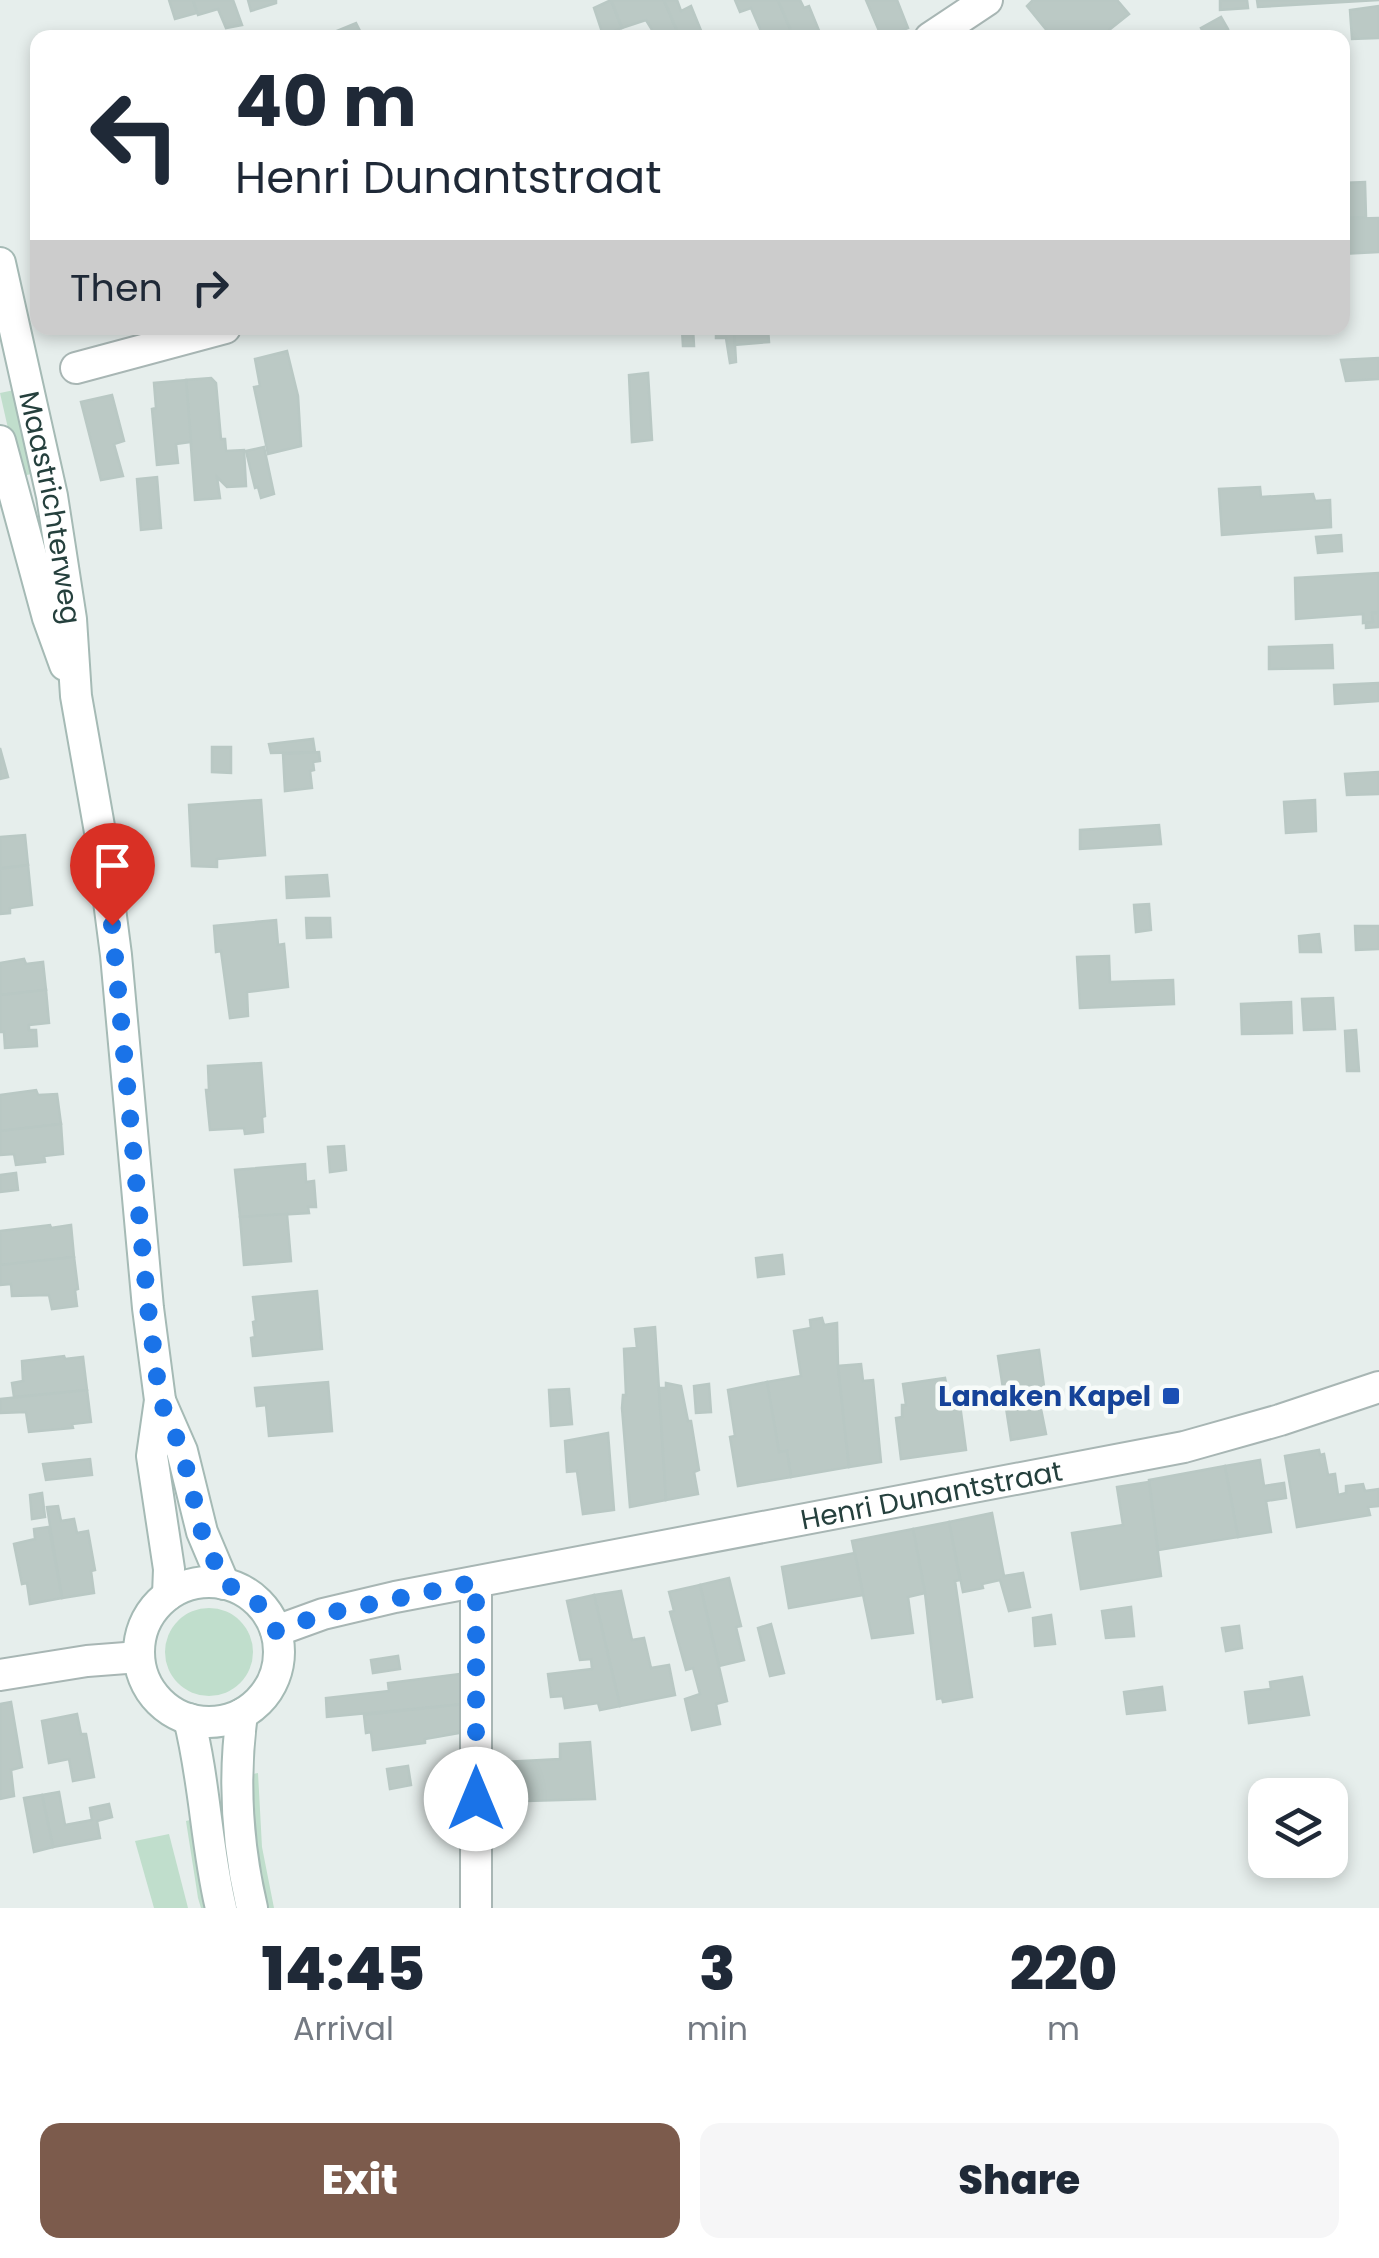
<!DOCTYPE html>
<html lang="en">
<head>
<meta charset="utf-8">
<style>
	body { margin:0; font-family:Poppins,sans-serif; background:#f6f6f7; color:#1f2937; height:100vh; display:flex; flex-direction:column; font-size:38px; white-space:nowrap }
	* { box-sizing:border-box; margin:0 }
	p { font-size:32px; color:#747a83 }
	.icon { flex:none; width:55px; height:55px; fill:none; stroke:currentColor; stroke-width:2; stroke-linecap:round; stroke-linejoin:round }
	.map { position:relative; height:1908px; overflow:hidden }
	.drawer { display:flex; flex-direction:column; background:#fff; flex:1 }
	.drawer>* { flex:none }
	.banner { position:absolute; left:30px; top:30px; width:1320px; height:305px; border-radius:20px; box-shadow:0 5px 15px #0003; background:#fff; color:#1f2937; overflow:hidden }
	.controls { position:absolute; left:1248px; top:1778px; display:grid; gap:20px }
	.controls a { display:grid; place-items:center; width:100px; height:100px; border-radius:20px; background:#fff; box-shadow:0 5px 15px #0003; font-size:50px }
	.pin { position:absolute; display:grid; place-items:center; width:85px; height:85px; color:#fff; margin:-102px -42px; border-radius:50% 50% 50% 0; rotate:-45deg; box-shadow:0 0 10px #0007 }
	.pin .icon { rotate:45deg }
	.me { position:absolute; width:110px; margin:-55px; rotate:0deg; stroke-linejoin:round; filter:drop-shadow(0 0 8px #0008) }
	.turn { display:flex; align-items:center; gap:35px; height:210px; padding:0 40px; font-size:45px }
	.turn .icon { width:130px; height:130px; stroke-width:2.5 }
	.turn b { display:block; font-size:70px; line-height:85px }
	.then { display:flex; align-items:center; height:95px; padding:0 40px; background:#0003; gap:20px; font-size:38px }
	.eta { display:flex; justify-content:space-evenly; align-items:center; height:170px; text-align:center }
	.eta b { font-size:60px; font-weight:800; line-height:70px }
	.primary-button { display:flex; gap:20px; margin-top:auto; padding:20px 40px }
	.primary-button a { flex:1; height:115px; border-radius:20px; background:#7c5b4c; color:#fff; font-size:40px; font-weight:800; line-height:115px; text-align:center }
	.primary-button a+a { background:#f6f6f7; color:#1f2937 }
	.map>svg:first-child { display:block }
	.green { fill:#c0decc }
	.building { fill:#bbc9c5; stroke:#b9c8c4; stroke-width:2.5 }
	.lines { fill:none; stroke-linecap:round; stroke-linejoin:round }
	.street-casing { stroke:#a8b6b4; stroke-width:34 }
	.secondary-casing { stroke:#a5bab5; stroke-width:34 }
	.street { stroke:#fff; stroke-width:30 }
	.secondary { stroke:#fff; stroke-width:30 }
	.route { stroke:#1a73e8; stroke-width:18; stroke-dasharray:0 32.4 }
	.transit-dot { fill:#1a4fb4; stroke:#f7fbf9; stroke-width:4 }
	.labels { text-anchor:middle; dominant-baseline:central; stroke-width:9; stroke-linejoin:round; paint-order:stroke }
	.street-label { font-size:28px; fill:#25403d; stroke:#f7fbf9 }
	.transit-label { font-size:28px; font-weight:bold; fill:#164399; stroke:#f7fbf9; text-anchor:end }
</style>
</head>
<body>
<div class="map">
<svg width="1379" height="1908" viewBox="0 0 1379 1908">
	<rect width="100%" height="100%" fill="#e6eeec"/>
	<g class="green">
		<polygon points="19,389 39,472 19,477 0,393"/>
		<circle cx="209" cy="1652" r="44"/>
		<polygon points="258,1773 262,1847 274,1908 264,1908 259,1893 248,1775"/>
		<polygon points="194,1819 211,1908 201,1908 198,1898 186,1821"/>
		<polygon points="169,1834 187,1904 188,1908 154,1908 135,1841"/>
	</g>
	<g class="building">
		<polygon points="169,0 193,0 197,13 175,19"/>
		<polygon points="193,0 233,0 242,25 226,28 218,9 198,15"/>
		<polygon points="248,0 276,0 276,3 251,11"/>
		<polygon points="611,0 622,28 603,35 594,8"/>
		<polygon points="611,0 664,0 680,38 657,38 646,20 622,28"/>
		<polygon points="664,0 677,0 681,11 691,6 704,38 680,38"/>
		<polygon points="735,0 778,0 794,38 764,38 751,8 740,12"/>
		<polygon points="778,0 800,0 804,8 809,6 822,38 794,38"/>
		<polygon points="866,0 897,0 908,28 882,38"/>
		<polygon points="1033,0 1117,0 1129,14 1099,38 1053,38 1027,6"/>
		<polygon points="1220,0 1247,0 1248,8 1220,10"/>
		<polygon points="1257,0 1379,0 1258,7"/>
		<polygon points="1379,6 1379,38 1352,39 1350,10"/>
		<polygon points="1221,17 1228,29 1213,38 1206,38 1201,28"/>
		<polygon points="356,23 362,35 356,38 334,38 332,33"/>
		<polygon points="1365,182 1366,217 1342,218 1342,183"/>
		<polygon points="1379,218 1379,252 1342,254 1342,219"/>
		<polygon points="671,328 693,328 694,346 683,346 682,330"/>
		<polygon points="716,328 734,328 736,362 730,363 726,338 716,338"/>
		<polygon points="734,328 768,328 769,342 735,345"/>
		<polygon points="287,351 298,396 301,446 268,454 254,387 260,386 255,359"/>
		<polygon points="1379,358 1379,379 1346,381 1341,360"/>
		<polygon points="648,373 652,440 632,442 629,375"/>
		<polygon points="211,378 216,383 221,439 225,439 226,451 244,450 246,486 227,487 217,477 220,498 195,500 186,380"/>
		<polygon points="186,380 191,442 176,444 178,463 157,465 152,409 156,408 154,383"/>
		<polygon points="112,395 124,441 114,444 123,476 101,480 81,402"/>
		<polygon points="264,447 274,494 261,498 258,487 255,488 246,451"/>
		<polygon points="157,477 161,528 141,530 137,479"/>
		<polygon points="1260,487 1261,497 1313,494 1315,501 1330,500 1331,527 1222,535 1219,489"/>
		<polygon points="1341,535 1342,551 1318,553 1316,537"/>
		<polygon points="1379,573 1379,613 1372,613 1373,622 1363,623 1363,614 1296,619 1295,578"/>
		<polygon points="1372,613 1379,613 1379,627 1366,628 1366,623 1373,622"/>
		<polygon points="1332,645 1333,668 1269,669 1269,647"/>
		<polygon points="1379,683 1379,701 1335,704 1334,685"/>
		<polygon points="313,739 315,752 271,753 269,744"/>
		<polygon points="212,747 231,747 231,773 212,772"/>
		<polygon points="0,748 8,777 0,779"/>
		<polygon points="319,752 320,761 313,762 314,770 310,771 312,788 285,791 283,754"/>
		<polygon points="1379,772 1379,794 1347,795 1345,774"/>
		<polygon points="261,800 265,855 217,859 217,867 192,866 189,805"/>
		<polygon points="1315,800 1316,831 1286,833 1284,802"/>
		<polygon points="1159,825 1161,844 1080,849 1080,830"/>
		<polygon points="25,835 28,865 0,868 0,837"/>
		<polygon points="28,865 32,905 10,908 10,913 0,914 0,869"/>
		<polygon points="327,875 329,896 287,898 286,877"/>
		<polygon points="1149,904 1151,930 1136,932 1134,905"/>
		<polygon points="306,918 330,918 331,937 307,938"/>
		<polygon points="276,920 278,945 284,944 288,987 247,992 248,1016 230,1018 221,951 216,952 214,926"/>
		<polygon points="1355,926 1379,926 1379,949 1356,950"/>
		<polygon points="1319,934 1321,952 1300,952 1299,936"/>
		<polygon points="1109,956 1110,982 1173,980 1174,1004 1080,1008 1077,957"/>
		<polygon points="24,959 26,964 43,962 46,990 0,995 0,963"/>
		<polygon points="46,990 49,1023 29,1025 29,1030 36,1030 37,1046 5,1048 4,1032 0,1032 0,995"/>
		<polygon points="1333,998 1335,1029 1304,1030 1302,999"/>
		<polygon points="1291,1002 1292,1033 1242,1034 1241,1004"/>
		<polygon points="1356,1030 1359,1071 1347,1071 1345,1031"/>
		<polygon points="261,1063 265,1116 262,1117 263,1132 245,1134 244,1128 210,1130 206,1090 209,1090 208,1066"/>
		<polygon points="36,1090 38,1095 57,1094 61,1124 0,1131 0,1095"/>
		<polygon points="61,1124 63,1154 44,1156 45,1162 16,1165 14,1154 0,1155 0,1131"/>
		<polygon points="344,1146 346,1170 330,1172 328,1147"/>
		<polygon points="305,1164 306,1182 314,1181 316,1207 308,1207 309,1213 240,1217 235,1170"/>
		<polygon points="16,1173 18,1190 0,1192 0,1175"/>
		<polygon points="287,1214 291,1261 244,1265 240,1217"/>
		<polygon points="50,1225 51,1228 71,1225 74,1257 0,1265 0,1231"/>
		<polygon points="782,1255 784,1274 758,1277 756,1258"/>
		<polygon points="74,1257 78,1289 75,1290 77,1306 52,1309 49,1295 12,1296 11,1284 0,1285 0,1265"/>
		<polygon points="317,1291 322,1349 253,1356 251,1338 255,1337 253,1322 256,1321 253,1297"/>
		<polygon points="822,1318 824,1325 837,1323 838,1366 849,1467 791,1477 787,1451 779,1452 767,1382 801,1376 794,1331 811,1328 810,1320"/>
		<polygon points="655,1327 666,1500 630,1507 622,1408 623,1395 626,1395 624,1349 637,1348 635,1329"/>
		<polygon points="1039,1350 1047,1408 1041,1409 1046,1434 1011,1440 998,1356"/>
		<polygon points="64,1356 65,1359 83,1357 87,1390 14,1397 12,1383 23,1381 22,1361"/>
		<polygon points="861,1364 863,1381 873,1380 881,1462 849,1467 838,1366"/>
		<polygon points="945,1378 949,1398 959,1397 966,1450 901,1459 896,1418 902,1417 902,1405 906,1405 903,1384"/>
		<polygon points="328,1382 332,1431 269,1436 266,1405 257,1406 255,1388"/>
		<polygon points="767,1382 779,1452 787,1451 791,1477 738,1486 730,1437 735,1436 728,1390"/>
		<polygon points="666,1383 681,1386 688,1421 691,1421 699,1470 694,1472 698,1494 666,1500 659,1388 666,1388"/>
		<polygon points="709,1384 711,1412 696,1413 694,1386"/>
		<polygon points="569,1389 572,1424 551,1426 549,1390"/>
		<polygon points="87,1390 91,1422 72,1424 73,1428 29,1432 26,1412 0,1413 0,1399"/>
		<polygon points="608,1433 614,1510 583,1514 577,1471 567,1472 565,1441"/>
		<polygon points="1319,1450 1320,1455 1324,1454 1328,1475 1335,1474 1338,1495 1346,1493 1346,1486 1363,1484 1365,1491 1379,1489 1379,1506 1368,1507 1370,1515 1297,1527 1285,1456"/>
		<polygon points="90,1459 92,1475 46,1480 43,1464"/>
		<polygon points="1260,1460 1264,1486 1284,1483 1286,1498 1266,1501 1271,1532 1238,1537 1225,1466"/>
		<polygon points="1225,1466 1238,1537 1158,1550 1149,1480"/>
		<polygon points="1149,1482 1161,1576 1081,1589 1072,1533 1123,1525 1117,1487"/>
		<polygon points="42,1493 45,1517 32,1519 30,1495"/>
		<polygon points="58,1506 61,1521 74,1519 77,1533 88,1531 95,1570 91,1571 94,1593 62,1598 47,1507"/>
		<polygon points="992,1513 1004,1576 1023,1573 1030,1607 1009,1611 1000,1580 982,1584 983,1588 963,1592 949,1522"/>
		<polygon points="949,1522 960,1580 955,1581 972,1697 943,1702 942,1698 937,1699 925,1593 913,1529"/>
		<polygon points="49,1527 62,1598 30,1604 27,1583 22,1584 14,1544 35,1539 34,1529"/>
		<polygon points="913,1529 925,1593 908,1597 913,1633 872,1638 852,1541"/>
		<polygon points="855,1553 863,1595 789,1608 782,1567"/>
		<polygon points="729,1578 741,1626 736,1627 744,1660 719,1666 700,1585"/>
		<polygon points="700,1585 727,1701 716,1704 720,1724 692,1730 685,1699 700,1694 693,1668 686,1670 670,1612 674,1611 669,1592"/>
		<polygon points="621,1591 632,1640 644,1638 651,1668 669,1665 675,1695 620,1706 594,1595"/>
		<polygon points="594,1595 620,1706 600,1710 598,1703 565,1708 563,1696 551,1697 548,1674 592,1669 591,1659 580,1660 567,1601"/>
		<polygon points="1131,1607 1134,1636 1106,1638 1102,1611"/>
		<polygon points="1051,1615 1055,1644 1035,1646 1033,1618"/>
		<polygon points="771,1624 784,1673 770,1676 758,1628"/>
		<polygon points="1239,1626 1242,1648 1226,1651 1222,1628"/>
		<polygon points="398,1656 400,1669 373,1673 371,1660"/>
		<polygon points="461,1674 464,1704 327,1717 326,1698 389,1691 388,1683"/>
		<polygon points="1302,1677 1309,1715 1249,1723 1245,1692 1271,1689 1270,1682"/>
		<polygon points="1162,1687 1165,1710 1127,1714 1124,1692"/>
		<polygon points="11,1702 22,1767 11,1770 14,1796 0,1799 0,1704"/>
		<polygon points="464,1704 465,1732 425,1739 425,1743 373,1750 371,1732 366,1733 364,1715"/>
		<polygon points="77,1714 81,1734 86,1734 94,1777 73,1781 69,1759 49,1763 42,1721"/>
		<polygon points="590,1742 595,1799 488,1802 486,1763 560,1759 560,1744"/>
		<polygon points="408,1766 411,1785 390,1789 387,1769"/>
		<polygon points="59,1792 65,1825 92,1820 90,1808 109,1804 112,1817 97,1821 100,1838 53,1847 42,1795"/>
		<polygon points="42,1795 53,1847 34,1852 24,1798"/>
	</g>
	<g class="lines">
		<defs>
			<g id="street">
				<polyline points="930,38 987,0"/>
				<polyline points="76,368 225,328"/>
				<path id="s1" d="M 276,1631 L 323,1614 L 395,1597 L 1184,1447 L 1280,1420 L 1379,1387"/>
				<polyline points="0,1675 87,1661 139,1657"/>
				<polyline points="476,1908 476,1582"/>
			</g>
			<g id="secondary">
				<path id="s2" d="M 0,263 L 52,496 L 71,619 L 76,696 L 100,832 L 116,955 L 148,1308 L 160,1400 L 152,1456 L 169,1569 L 168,1595"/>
				<polyline points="0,441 48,618 65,665"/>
				<polyline points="161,1403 182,1451 202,1532 224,1584"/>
				<circle cx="209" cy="1652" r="70"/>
				<path d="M 242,1714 C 233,1780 237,1844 252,1908"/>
				<path d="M 189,1719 C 205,1781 206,1846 221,1908"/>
			</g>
		</defs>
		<use href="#street" class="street-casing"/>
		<use href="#secondary" class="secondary-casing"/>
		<use href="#street" class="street"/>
		<use href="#secondary" class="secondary"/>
	</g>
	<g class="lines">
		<path class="route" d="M 112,925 L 148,1308 L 160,1400 L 182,1451 L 202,1532 L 224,1584 C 250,1593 265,1606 276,1631 L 324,1614 L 476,1582 L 476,1799"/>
	</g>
	<rect class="transit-dot" x="1161" y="1386" width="20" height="20" rx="5"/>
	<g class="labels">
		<g class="street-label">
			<text stroke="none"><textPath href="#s2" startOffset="250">Maastrichterweg</textPath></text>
			<text stroke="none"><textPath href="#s1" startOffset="670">Henri Dunantstraat</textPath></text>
		</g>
		<g class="transit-label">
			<text x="1151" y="1396">Lanaken Kapel</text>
		</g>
	</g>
</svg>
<div class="controls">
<a><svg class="icon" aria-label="layers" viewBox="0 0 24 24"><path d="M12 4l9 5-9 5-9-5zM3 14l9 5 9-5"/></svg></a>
</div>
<div class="pin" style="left:112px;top:925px;background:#d93025"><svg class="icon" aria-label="arrive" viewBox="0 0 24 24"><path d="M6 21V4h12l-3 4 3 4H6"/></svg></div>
<svg class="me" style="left:476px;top:1799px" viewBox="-20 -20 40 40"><circle r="19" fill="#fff"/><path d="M0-13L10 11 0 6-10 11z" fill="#1a73e8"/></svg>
<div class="banner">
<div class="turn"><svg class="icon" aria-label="left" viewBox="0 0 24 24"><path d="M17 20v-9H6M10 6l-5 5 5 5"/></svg><div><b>40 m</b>Henri Dunantstraat</div></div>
<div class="then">Then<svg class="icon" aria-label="right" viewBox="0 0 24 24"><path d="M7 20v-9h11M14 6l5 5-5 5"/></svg></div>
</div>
</div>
<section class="drawer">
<div class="eta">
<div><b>14:45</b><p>Arrival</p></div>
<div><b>3</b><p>min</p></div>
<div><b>220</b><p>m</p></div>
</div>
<div class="primary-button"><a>Exit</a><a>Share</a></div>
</section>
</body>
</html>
